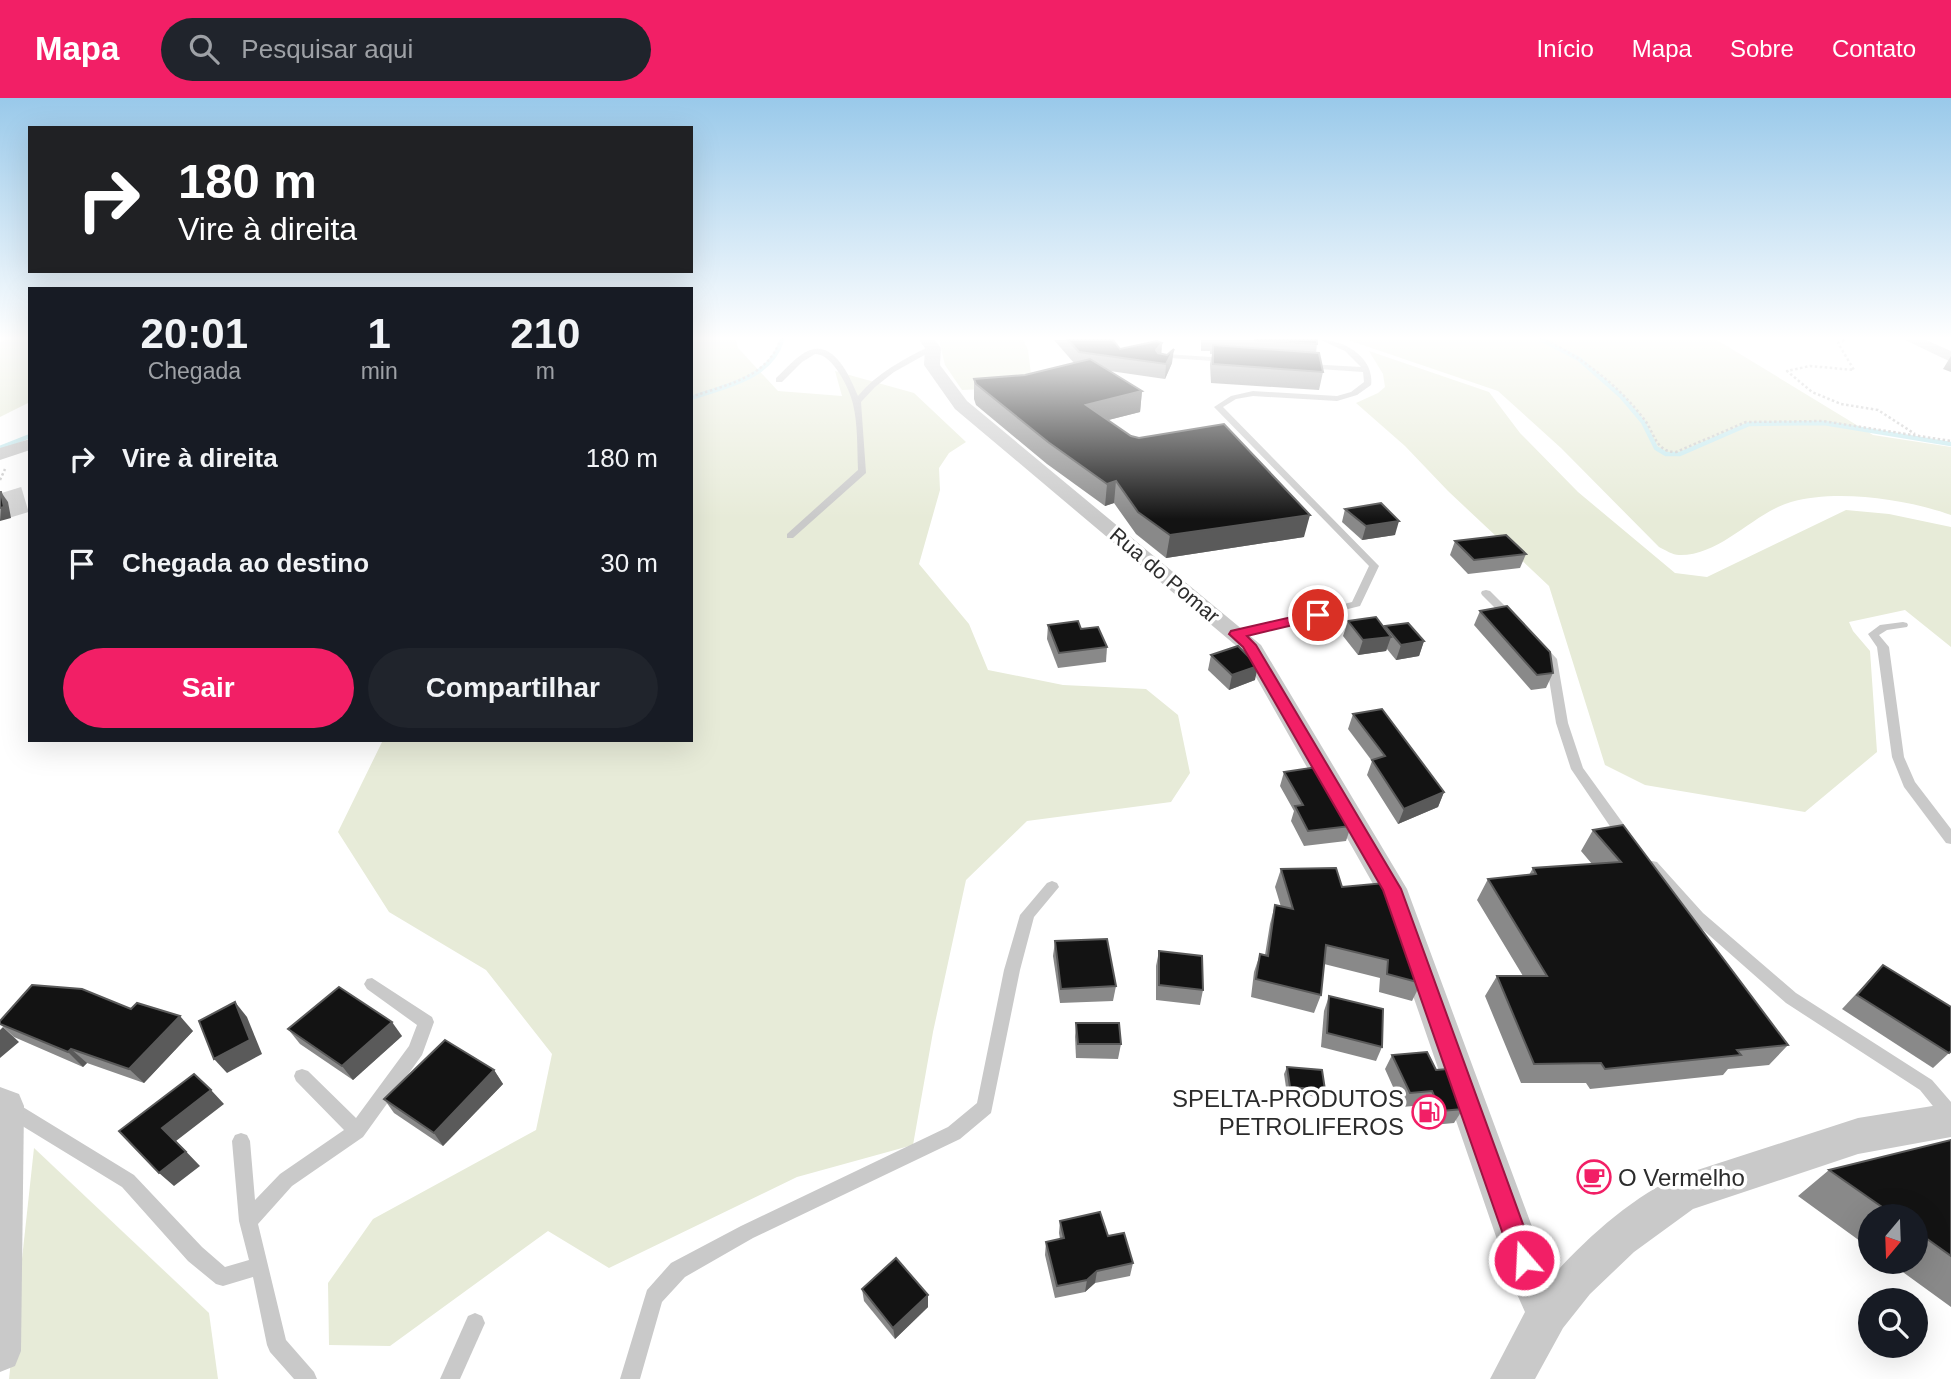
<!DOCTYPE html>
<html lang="pt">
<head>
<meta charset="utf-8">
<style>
	body { margin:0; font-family:Helvetica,sans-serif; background:#20242c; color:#f1f3f6; height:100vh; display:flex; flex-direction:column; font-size:26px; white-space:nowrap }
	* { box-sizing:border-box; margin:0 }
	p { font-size:23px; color:#9ea1a6 }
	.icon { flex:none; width:38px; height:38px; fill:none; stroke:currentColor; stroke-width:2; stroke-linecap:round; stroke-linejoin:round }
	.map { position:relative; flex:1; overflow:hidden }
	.drawer { position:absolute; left:28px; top:189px; width:665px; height:455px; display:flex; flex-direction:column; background:#171b24; border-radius:0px; box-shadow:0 7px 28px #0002 }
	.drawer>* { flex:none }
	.guide { position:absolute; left:28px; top:28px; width:665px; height:147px; border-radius:0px; box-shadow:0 7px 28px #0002; background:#202124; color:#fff; overflow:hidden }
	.needle { width:46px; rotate:199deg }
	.fabs { position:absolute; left:1858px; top:1106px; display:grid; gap:14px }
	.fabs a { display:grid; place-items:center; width:70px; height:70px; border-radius:50%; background:#171b24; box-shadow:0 7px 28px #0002; font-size:35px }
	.pin { position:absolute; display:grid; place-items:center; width:60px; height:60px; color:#fff; margin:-30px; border:4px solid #fff; border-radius:50%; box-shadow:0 2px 7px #0007 }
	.me { position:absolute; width:77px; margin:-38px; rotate:341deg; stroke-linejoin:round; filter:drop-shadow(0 0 5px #0008) }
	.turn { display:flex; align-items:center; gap:24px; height:147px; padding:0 35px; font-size:32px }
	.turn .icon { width:91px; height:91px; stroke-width:2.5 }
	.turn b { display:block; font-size:49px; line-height:60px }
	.eta { display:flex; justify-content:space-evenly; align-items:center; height:119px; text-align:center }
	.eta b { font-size:42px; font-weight:600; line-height:49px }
	.action { display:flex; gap:14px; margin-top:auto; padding:14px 35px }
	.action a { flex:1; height:80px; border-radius:42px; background:#f21f66; color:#fff; font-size:28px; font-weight:600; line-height:80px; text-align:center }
	.action a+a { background:#20242c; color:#f1f3f6 }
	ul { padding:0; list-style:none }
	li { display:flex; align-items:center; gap:21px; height:105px; padding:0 35px }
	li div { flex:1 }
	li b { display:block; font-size:26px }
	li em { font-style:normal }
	header { display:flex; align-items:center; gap:42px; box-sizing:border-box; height:98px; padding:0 35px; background:#f21f66; color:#fff }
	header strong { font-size:33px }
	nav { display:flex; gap:38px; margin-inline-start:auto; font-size:24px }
	.search { width:490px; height:63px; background:#20242c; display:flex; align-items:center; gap:18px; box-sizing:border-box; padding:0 24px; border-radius:38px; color:#9ea1a6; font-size:26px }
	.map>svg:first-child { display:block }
	.green { fill:#e7ebd8 }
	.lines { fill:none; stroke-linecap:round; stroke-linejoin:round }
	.stream { stroke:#c2e8ed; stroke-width:4.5 }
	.primary-tunnel { stroke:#d5d5d5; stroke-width:26; stroke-dasharray:26 13; stroke-linecap:butt }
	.path { stroke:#c9c9c9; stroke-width:2.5; stroke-dasharray:2.5 2.5; stroke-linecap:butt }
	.service { fill:#c9c9c9; fill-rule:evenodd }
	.minor { fill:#c9c9c9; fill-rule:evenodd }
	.wall { fill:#898989 }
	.shaded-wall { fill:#5a5a5a }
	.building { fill:#131313; stroke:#5a5a5a; stroke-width:2 }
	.route { fill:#f21f66; stroke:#9d1442; stroke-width:2 }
	.labels { text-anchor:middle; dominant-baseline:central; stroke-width:7; stroke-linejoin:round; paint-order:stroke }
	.street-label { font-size:21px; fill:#2c2c2c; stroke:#fff }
	.near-poi-label { font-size:24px; fill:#2c2c2c; stroke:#fff; text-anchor:end }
</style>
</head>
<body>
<header>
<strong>Mapa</strong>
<div class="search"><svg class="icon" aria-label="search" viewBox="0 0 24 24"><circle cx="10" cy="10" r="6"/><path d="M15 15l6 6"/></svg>Pesquisar aqui</div>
<nav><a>Início</a><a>Mapa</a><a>Sobre</a><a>Contato</a></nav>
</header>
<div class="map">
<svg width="1951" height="1281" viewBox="0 0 1951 1281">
	<rect width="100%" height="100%" fill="#fff"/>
	<g class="green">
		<polygon points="4,242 30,242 30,304 0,319 0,244"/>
		<polygon points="691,242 736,242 738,250 778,293 842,298 835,273 914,295 966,344 949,355 939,370 940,392 919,466 969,526 988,572 1063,587 1146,591 1178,617 1190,675 1171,704 1027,723 966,782 933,934 913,1047 797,1079 609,1170 548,1133 390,1248 329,1247 328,1185 373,1121 536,1032 552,956 486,872 389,814 338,734 383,642 691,642"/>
		<polygon points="939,242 1023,242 1028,252 1031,276 1011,290 962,292 945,267"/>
		<path d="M 1348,242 L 1717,242 L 1873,337 L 1951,349 L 1951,417 C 1906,401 1837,391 1791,404 C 1753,415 1721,458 1679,457 C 1673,457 1665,452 1659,449 L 1561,350 L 1498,293 Z"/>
		<polygon points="1369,253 1489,294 1520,335 1578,394 1675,475 1707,479 1846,412 1889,416 1951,429 1951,549 1905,512 1849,524 1853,533 1870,553 1877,654 1805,714 1645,687 1605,667 1549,488 1448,393 1405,348 1356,305 1378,295 1385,289 1383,276"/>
		<polygon points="34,1050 209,1215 218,1281 9,1281"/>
	</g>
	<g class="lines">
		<g class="stream">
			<polyline points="1542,242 1579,261 1621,298 1643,324 1656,350 1666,356 1680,356 1749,326 1824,325 1951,346"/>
			<path d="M 691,300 C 725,288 770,281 782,242"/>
			<polyline points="0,350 30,338"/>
		</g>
		<polyline class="primary-tunnel" points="0,409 30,400"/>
		<g class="path">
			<path d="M 1546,242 C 1584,261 1618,287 1644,321 C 1655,335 1655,354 1676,354 L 1746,324 L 1823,323 L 1951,343"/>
			<polyline points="1844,242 1838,245 1854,272 1810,268 1787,273 1812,294 1841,306 1878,312 1915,336"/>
			<path d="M 691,299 C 724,287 768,280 780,242"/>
			<polyline points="0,382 5,371"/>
		</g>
		<g class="service">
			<path d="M 1321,242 C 1346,242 1375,261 1371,287 L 1357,297 L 1337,303 L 1253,298 L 1236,301 L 1223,309 L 1379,468 L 1360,508 L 1236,539 L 1232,538 L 1231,536 L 1232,534 L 1352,504 L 1369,468 L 1214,309 L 1231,298 L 1253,293 L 1337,298 L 1351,294 L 1364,284 L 1363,274 L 1305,270 L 1304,268 L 1308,266 L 1361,269 L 1345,253 Z"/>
			<path d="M 930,248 L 937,250 L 894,274 L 875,289 L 861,304 L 866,375 L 793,440 L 787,440 L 787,436 L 858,372 C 857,351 858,327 853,306 C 850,291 832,255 815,256 L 802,264 L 782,284 L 776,284 L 776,280 C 786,271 797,257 810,252 C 836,244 850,280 858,298 C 877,275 904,261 930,248 Z"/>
			<polygon points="1165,256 1227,260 1231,262 1227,264 1170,260 1165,268 1159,268 1158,266"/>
			<polygon points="1486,492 1490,493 1514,517 1515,519 1514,521 1506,521 1482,497 1481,495 1482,493"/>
			<polygon points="1903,524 1907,525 1908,527 1907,529 1887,532 1879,537 1889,549 1904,659 1915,684 1951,731 1951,746 1946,745 1904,689 1892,659 1877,549 1868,536 1880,527"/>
			<polygon points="1540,546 1544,547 1557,561 1568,625 1583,670 1630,735 1632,739 1630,743 1620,743 1571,671 1556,625 1546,562 1534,549"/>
			<polygon points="1652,763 1657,764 1703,815 1796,895 1932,982 1951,1004 1951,1025 1945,1023 1920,992 1786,905 1693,823 1647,772 1645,768 1647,764"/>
			<polygon points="1052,783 1057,785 1059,789 1034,819 1020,872 991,1015 960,1041 753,1140 685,1179 662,1204 640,1281 620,1281 647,1192 671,1165 741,1128 948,1029 977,1005 1004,872 1020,817 1047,785"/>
			<polygon points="372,880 432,919 434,924 422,957 363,1039 292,1088 258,1126 286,1242 314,1274 317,1281 294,1281 270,1254 267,1247 253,1179 223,1188 216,1186 188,1163 122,1089 6,1018 4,1012 6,1006 12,1004 18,1006 134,1077 202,1149 225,1169 249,1162 239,1123 232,1043 235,1037 241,1035 247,1037 250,1043 255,1102 280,1076 344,1032 296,983 294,978 296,973 302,971 308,973 356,1020 409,948 417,927 367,891 364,886 367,881"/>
			<polygon points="475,1215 482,1218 485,1225 460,1281 440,1281 468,1218"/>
		</g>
		<g class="minor">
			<path d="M 919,242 L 935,242 L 941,250 L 940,267 L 967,303 L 1261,547 L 1407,791 L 1551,1180 C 1584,1142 1635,1096 1682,1077 L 1858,1020 L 1951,1005 L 1951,1039 L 1858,1056 L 1693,1111 L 1634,1154 L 1590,1196 L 1563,1230 L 1535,1281 L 1490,1281 L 1525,1214 L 1512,1185 L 1377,793 L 1240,551 L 955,311 L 924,267 L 925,250 Z"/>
			<polygon points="1905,242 1926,242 1951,253 1951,264"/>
			<polygon points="30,341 30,352 0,362 0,350"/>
			<polygon points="0,989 19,996 24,1008 21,1253 15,1268 0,1274"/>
		</g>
	</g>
	<g class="wall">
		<polygon points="1054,242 1113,242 1120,251 1162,245 1161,256 1172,265 1165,281 1110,273 1142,293 1140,314 1108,322 1131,338 1304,439 1166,460 1136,436 1114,405 1105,408 1047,366 976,307 974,301 974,281 1025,277 1074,265"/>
		<polygon points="1201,242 1317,242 1317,246 1316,255 1323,274 1319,292 1211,285 1210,266 1212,256 1210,256 1210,253 1201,253"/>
		<polygon points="1951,258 1951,274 1943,271"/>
		<polygon points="1345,411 1395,437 1362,442 1342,424"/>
		<polygon points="1455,443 1526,456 1520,470 1468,476 1450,457"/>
		<polygon points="1480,513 1553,575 1546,590 1531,592 1474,527"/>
		<polygon points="1348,523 1384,530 1385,528 1424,543 1419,558 1396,562 1387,551 1386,553 1358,557 1343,538"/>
		<polygon points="1048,527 1081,531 1107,549 1106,564 1058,570 1047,541"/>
		<polygon points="1211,557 1255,582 1229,592 1208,572"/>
		<polygon points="1353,616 1444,694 1438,709 1398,726 1367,677 1372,663 1348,631"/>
		<polygon points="1284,674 1351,728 1346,743 1304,748 1291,723 1294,713 1280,688"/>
		<polygon points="1593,732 1788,947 1769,967 1728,971 1723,977 1590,991 1586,985 1521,985 1485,898 1497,878 1523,878 1477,802 1488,781 1529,777 1533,770 1592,766 1581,753"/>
		<polygon points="1281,771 1342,789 1421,885 1412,903 1379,894 1380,880 1324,866 1321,897 1314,915 1251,899 1254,874 1260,856 1265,857 1270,826 1275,807 1281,809 1275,789"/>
		<polygon points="1055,843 1116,888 1113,903 1060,905 1053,858"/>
		<polygon points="1159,853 1203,892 1200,907 1156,902 1156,868"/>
		<polygon points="1883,867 1949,955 1933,970 1842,911"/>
		<polygon points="1329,898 1382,949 1376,963 1321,949 1324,913"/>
		<polygon points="131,911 193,933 144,985 87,965 83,969 14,939 0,926 0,923"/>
		<polygon points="1076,925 1121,946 1118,961 1076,960 1075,939"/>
		<polygon points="288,931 402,938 353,982 300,946"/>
		<polygon points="1392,957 1436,972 1463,1011 1454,1025 1433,1027 1424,1007 1402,1009 1385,971"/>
		<polygon points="1287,969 1325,992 1322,999 1287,996 1284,976"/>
		<polygon points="494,972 503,986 443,1048 394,1015 384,1001"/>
		<polygon points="1951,1042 1951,1209 1889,1164 1916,1164 1916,1118 1871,1118 1871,1151 1798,1098 1829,1072"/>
		<polygon points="1060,1123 1108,1138 1133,1165 1130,1178 1095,1185 1085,1194 1055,1200 1045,1157 1046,1144 1060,1141 1059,1135"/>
		<polygon points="862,1191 928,1197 928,1209 895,1241 864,1203"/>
	</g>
	<g class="shaded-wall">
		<polygon points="1162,245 1161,260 1156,252"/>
		<polygon points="1174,251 1172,265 1165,281 1166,266"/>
		<polygon points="1142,293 1140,314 1085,328 1086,307"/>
		<polygon points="1116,383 1114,405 1105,408 1107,386"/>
		<polygon points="1,394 8,404 11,420 0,423"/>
		<polygon points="1310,417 1304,439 1166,460 1170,437"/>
		<polygon points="1399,423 1395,437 1362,442 1366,428"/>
		<polygon points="1391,539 1386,553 1358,557 1363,542"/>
		<polygon points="1424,543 1419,558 1396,562 1401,547"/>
		<polygon points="1258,568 1255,582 1229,592 1232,577"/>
		<polygon points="1444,694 1438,709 1398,726 1404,711"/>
		<polygon points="235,904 247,919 262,956 227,975 214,961"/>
		<polygon points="180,918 193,933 144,985 129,971"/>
		<polygon points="392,924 402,938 353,982 342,968"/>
		<polygon points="3,929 19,944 0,960 0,932"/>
		<polygon points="71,951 87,965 83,969 68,954"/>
		<polygon points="494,972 503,986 443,1048 434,1035"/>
		<polygon points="211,992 224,1006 176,1043 200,1068 174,1088 159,1075 162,1030"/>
		<polygon points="1097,1173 1095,1185 1085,1194 1087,1182"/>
		<polygon points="928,1197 928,1209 895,1241 893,1230"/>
	</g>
	<g class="building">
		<polygon points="1068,242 1113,242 1120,251 1157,243 1162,245 1156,252 1158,255 1167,257 1174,251 1166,266 1079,254"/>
		<polygon points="1254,242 1317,242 1317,246"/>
		<polygon points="1213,247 1319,255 1323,274 1213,266"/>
		<polygon points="1090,261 1142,293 1086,307 1131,338 1139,340 1224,326 1310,417 1170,437 1138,414 1116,383 1107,386 1048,344 976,286 974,281 1025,277"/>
		<polygon points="0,394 1,394 4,409 0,410"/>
		<polygon points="1381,405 1399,423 1366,428 1345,411"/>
		<polygon points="1506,437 1526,456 1474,462 1455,443"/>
		<polygon points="1507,508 1550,554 1553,575 1537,577 1480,513"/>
		<polygon points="1376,519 1391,539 1363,542 1348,523"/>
		<polygon points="1078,523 1081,531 1098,529 1107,549 1059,555 1048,527"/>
		<polygon points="1408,525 1424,543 1401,547 1385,528"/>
		<polygon points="1238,548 1258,568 1232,577 1211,557"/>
		<polygon points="1382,611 1444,694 1404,711 1372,662 1385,658 1353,616"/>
		<polygon points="1317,669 1351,728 1308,733 1295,708 1303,707 1284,674"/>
		<polygon points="1623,727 1788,947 1737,952 1741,957 1605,971 1601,965 1534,966 1497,878 1547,878 1488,781 1536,776 1533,770 1621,764 1593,732"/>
		<polygon points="1336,770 1342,789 1385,785 1421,885 1387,876 1388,862 1326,847 1321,897 1256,881 1260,856 1268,858 1275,807 1293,811 1281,771"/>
		<polygon points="1107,841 1116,888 1061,891 1055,843"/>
		<polygon points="1159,853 1202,858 1203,892 1159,887"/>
		<polygon points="1883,867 1951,909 1951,953 1949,955 1857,897"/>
		<polygon points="32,887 82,891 131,911 137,905 180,918 129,971 71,951 68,954 0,926 0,923"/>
		<polygon points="339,889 392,924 342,968 288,931"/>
		<polygon points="1329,898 1383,911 1382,949 1327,935"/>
		<polygon points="235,904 250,942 214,961 199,923"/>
		<polygon points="1076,925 1119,925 1121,946 1078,946"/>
		<polygon points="445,942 494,972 434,1035 384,1001"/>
		<polygon points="1427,954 1436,972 1448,971 1463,1011 1441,1013 1432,993 1410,995 1392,957"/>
		<polygon points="1287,969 1322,972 1325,992 1290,989"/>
		<polygon points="194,976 211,992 162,1030 186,1054 159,1075 119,1033"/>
		<polygon points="1951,1042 1951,1158 1916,1133 1916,1118 1895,1118 1829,1072"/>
		<polygon points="1100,1114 1108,1138 1124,1135 1133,1165 1097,1173 1087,1182 1057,1188 1046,1144 1064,1140 1060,1123"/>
		<polygon points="896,1160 928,1197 893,1230 862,1191"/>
	</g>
	<linearGradient id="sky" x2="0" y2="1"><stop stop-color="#99c9ea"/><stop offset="0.57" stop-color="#fff"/><stop offset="1" stop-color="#fff" stop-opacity="0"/></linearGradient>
	<rect width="1951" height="421" fill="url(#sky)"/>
	<polygon class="route" points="1318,513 1323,514 1323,520 1247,538 1256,547 1401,791 1536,1162 1533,1171 1524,1174 1515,1171 1512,1162 1383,792 1243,549 1229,536 1231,533"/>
	<defs>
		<symbol id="fuel-ring" viewBox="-11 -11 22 22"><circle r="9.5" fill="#fff" stroke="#f21f66" stroke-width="1.5"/><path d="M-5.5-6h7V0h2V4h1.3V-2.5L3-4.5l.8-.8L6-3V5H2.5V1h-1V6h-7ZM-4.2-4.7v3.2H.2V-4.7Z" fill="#f21f66"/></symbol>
		<symbol id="cafe-ring" viewBox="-11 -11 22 22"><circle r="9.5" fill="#fff" stroke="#f21f66" stroke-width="1.5"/><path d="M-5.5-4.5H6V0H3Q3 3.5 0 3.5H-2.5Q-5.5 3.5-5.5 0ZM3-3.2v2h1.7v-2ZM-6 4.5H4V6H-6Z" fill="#f21f66"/></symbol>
	</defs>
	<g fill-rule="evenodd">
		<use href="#fuel-ring" x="1410" y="995" width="38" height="38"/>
		<use href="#cafe-ring" x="1575" y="1060" width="38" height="38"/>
	</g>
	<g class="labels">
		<g class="street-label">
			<text transform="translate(1165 477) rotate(40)">Rua do Pomar</text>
		</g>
		<g class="near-poi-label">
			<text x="1404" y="1000">SPELTA-PRODUTOS<tspan x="1404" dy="28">PETROLIFEROS</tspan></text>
			<text x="1618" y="1079" text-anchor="start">O Vermelho</text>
		</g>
	</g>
</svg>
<div class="fabs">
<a><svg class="needle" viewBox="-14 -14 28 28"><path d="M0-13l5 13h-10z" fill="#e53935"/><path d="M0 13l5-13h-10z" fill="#9ea1a6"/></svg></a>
<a><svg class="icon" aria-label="search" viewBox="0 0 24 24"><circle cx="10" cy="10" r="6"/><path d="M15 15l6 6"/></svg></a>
</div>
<div class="pin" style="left:1318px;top:517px;background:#d93025"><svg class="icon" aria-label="arrive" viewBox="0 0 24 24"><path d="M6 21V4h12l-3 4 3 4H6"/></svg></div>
<svg class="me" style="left:1524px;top:1162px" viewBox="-20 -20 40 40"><circle r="17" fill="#f21f66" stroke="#fff" stroke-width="3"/><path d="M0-11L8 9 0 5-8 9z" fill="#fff"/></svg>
<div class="guide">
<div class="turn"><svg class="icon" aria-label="right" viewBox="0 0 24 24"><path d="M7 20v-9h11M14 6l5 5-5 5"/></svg><div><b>180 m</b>Vire à direita</div></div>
</div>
<section class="drawer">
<div class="eta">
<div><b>20:01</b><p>Chegada</p></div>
<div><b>1</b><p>min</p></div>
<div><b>210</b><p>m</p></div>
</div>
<ul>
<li><svg class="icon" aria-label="right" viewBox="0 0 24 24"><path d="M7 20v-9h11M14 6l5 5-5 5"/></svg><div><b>Vire à direita</b></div><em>180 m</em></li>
<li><svg class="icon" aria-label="arrive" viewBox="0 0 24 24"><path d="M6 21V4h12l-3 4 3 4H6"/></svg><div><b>Chegada ao destino</b></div><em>30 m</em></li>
</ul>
<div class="action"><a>Sair</a><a>Compartilhar</a></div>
</section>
</div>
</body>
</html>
